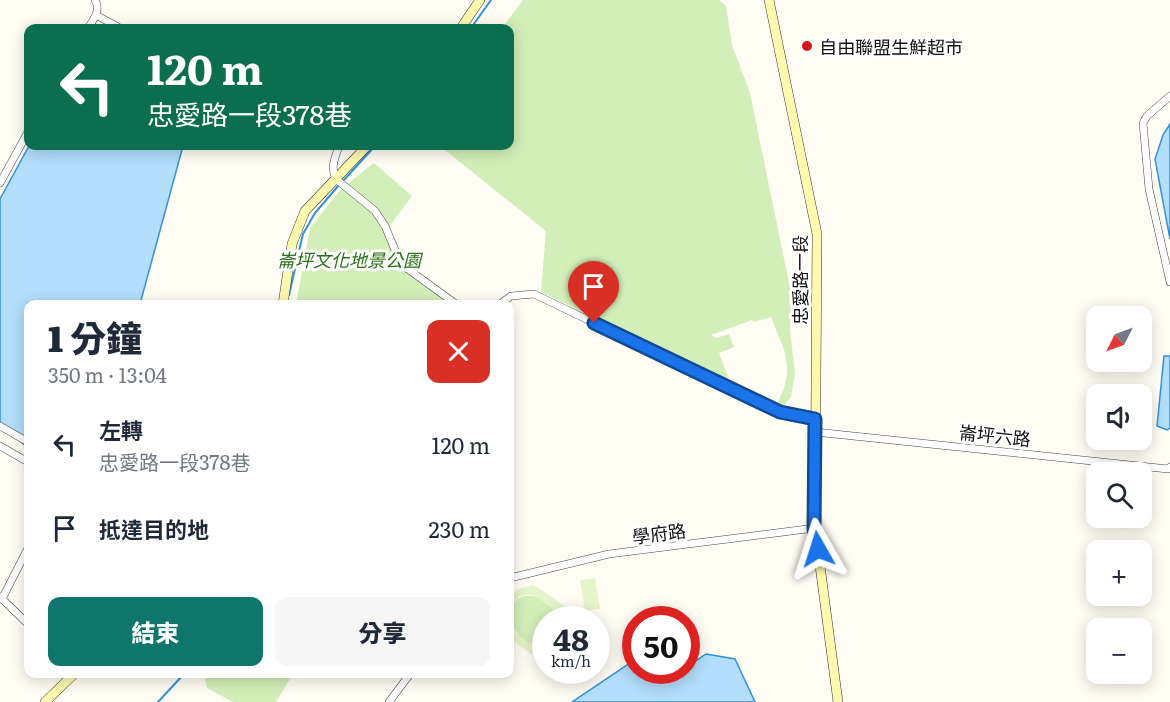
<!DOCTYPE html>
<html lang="zh-TW">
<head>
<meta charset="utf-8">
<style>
	body { margin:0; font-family:Literata,"Noto Sans TC",serif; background:#f6f6f7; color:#1f2937; height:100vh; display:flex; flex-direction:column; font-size:22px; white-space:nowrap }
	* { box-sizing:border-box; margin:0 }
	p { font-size:20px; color:#747a83 }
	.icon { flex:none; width:33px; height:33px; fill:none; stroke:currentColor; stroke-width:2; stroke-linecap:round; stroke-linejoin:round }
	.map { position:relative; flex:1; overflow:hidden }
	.drawer { position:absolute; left:24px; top:300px; width:490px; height:378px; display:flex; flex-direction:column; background:#fff; border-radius:12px; box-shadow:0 3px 15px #0003 }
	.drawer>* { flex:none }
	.top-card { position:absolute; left:24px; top:24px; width:490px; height:126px; border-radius:12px; box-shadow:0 3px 15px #0003; background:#0b6e4f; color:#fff; overflow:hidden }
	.needle { width:39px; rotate:228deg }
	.tools { position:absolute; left:1086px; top:306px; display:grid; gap:12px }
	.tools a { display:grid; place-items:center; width:66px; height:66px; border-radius:12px; background:#fff; box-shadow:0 3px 15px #0003; font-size:30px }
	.speed { position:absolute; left:532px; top:606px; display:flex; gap:12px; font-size:30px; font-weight:700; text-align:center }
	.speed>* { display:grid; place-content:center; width:78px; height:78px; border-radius:50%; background:#fff; box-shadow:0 3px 15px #0003; line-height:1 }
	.speed small { font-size:15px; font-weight:400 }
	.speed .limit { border:9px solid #d22; background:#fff; color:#111 }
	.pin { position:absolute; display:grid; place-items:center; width:51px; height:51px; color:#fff; margin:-62px -26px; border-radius:50% 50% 50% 0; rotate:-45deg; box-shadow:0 0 6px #0007 }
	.pin .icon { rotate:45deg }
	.me { position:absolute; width:66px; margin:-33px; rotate:354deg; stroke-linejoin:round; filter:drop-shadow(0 0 4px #0008) }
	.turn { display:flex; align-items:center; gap:21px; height:126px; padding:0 24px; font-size:27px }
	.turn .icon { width:78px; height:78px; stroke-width:2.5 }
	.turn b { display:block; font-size:42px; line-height:51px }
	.round { display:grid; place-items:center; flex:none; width:63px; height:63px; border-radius:12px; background:#f6f6f7 }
	.head { display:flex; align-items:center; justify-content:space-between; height:102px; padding:0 24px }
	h1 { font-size:36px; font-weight:800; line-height:45px }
	.primary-button { display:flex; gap:12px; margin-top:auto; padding:12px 24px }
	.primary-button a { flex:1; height:69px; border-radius:12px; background:#0f766e; color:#fff; font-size:24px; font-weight:800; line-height:69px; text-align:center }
	.primary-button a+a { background:#f6f6f7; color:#1f2937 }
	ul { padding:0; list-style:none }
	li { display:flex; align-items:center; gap:18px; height:84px; padding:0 24px }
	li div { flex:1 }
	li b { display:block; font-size:22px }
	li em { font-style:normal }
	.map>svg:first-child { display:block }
	.green { fill:#d3efb9 }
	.pitch { fill:#e5f5cb }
	.water { fill:#b3defc; stroke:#3292dc; stroke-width:1.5 }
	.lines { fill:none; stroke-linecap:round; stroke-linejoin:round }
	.stream { stroke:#3292dc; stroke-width:2 }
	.street-casing { stroke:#444; stroke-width:8 }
	.secondary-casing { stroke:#333; stroke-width:10 }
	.street { stroke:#fff; stroke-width:7 }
	.secondary { stroke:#fff9af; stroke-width:9 }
	.route-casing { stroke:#114b97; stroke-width:15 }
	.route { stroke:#1a73e8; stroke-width:10 }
	.poi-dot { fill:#d1181b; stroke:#fff; stroke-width:2 }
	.labels { text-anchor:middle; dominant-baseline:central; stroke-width:6; stroke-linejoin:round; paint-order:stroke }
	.poi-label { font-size:18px; fill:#111; stroke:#fff; text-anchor:start }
	.park-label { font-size:18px; font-style:italic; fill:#287118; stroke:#fff }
	.street-label { font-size:18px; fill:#111; stroke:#fff }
</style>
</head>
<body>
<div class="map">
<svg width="1170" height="702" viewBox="0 0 1170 702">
	<rect width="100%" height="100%" fill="#fffdf4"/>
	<g class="green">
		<path d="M 523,0 L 719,0 L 726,6 L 732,45 L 750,93 L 791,293 L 790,330 L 795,374 L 791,397 L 783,407 L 777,404 C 796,366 785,354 771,317 L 754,322 L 752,320 L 711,335 L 716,338 L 729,334 L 734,347 L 719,353 L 730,382 L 541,292 L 546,231 L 440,146 L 510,146 L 510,28 L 502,28 Z"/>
		<polygon points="374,163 412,196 385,232 398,266 452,304 296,304 310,228 341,189"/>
		<path d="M 524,596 L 536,596 L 569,619 L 546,620 L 546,655 C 530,643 510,636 510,614 C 510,604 515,600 524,596 Z"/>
		<polygon points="204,674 293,674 276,702 233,702 207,688"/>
	</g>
	<g class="pitch">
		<polygon points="595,578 600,609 585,611 580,580"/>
		<path d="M 532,585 L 537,587 L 584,619 C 580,619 573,621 569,619 C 551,614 528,575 510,608 L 510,595 L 519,589 Z"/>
		<polygon points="510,624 514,632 546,655 546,664 510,639"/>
	</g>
	<g class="water">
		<polygon points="1170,124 1170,239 1155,159 1163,135"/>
		<polygon points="29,146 183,146 140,304 28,304 28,448 0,423 0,199"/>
		<polygon points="1164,356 1170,356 1170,428 1167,430 1157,426"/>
		<polygon points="706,654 735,659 755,702 572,702 636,659 636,670 687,670 687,661 694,662"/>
	</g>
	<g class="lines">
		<g class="stream">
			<polyline points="471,28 491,0"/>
			<polyline points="343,181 375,146"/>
			<polyline points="289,295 303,234 315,213 339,185"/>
			<polyline points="158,702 184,674"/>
		</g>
		<defs>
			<g id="street">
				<polyline points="96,15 120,28"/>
				<path d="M 88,28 C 94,19 101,10 95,0"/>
				<path d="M 339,146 C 335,158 330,167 336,179 L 375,211 L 385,226 L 401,264 L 456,304"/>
				<polyline points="0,183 28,132"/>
				<polyline points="1170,282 1149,189 1143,123 1147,116 1170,96"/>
				<polyline points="500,304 511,296 534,294 780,412 815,419"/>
				<polyline points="0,426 28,442"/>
				<polyline points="815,432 1168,469 1170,467"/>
				<polyline points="0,446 28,462"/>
				<polyline points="510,578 609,554 815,528"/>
				<polyline points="0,597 28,624"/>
				<polyline points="2,599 28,548"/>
				<polyline points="389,702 410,674"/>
			</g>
			<g id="secondary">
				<polyline points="769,0 817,234 815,528 838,702"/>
				<polyline points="461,28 480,0"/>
				<polyline points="283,304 292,244 305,211 367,146"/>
				<polyline points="45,702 74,674"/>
			</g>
		</defs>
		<use href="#street" class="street-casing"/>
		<use href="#secondary" class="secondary-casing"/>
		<use href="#street" class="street"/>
		<use href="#secondary" class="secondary"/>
	</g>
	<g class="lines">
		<defs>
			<polyline id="route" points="594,323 780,412 815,419 814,528 818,549"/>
		</defs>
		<use href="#route" class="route-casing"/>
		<use href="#route" class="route"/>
	</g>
	<circle class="poi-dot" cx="807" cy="46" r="6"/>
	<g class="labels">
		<g class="poi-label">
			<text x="819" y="46">自由聯盟生鮮超市</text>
		</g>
		<g class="park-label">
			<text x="349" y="259">崙坪文化地景公園</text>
		</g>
		<g class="street-label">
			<text transform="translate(799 280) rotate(-90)">忠愛路一段</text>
			<text transform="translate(995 435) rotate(6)">崙坪六路</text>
			<text transform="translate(659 533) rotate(-7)">學府路</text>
		</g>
	</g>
</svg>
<div class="tools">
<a><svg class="needle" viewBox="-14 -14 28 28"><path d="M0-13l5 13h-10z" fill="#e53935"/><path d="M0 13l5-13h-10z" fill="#747a83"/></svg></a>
<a><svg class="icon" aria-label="sound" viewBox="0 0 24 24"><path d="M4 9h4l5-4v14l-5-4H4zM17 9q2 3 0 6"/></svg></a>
<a><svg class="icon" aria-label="search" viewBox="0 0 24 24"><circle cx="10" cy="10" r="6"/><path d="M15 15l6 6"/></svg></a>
<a>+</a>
<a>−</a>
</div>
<div class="speed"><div>48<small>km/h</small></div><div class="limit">50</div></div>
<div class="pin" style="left:594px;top:323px;background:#d93025"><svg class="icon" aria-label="arrive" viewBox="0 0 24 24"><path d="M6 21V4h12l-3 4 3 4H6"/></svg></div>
<svg class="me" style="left:818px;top:549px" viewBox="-20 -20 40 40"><path d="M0-17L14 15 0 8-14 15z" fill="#1a73e8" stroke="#fff" stroke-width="4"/></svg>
<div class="top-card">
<div class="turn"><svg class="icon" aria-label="left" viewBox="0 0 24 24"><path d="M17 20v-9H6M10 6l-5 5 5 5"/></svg><div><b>120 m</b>忠愛路一段378巷</div></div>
</div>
<section class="drawer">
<div class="head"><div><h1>1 分鐘</h1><p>350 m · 13:04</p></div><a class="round" style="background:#d93025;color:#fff"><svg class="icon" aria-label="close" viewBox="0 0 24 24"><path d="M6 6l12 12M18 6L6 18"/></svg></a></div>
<ul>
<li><svg class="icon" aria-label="left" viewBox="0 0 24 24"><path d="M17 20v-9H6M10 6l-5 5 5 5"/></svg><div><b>左轉</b><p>忠愛路一段378巷</p></div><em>120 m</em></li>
<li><svg class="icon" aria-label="arrive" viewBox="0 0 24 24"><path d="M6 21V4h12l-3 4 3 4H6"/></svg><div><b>抵達目的地</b></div><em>230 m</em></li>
</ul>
<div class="primary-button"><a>結束</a><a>分享</a></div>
</section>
</div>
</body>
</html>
